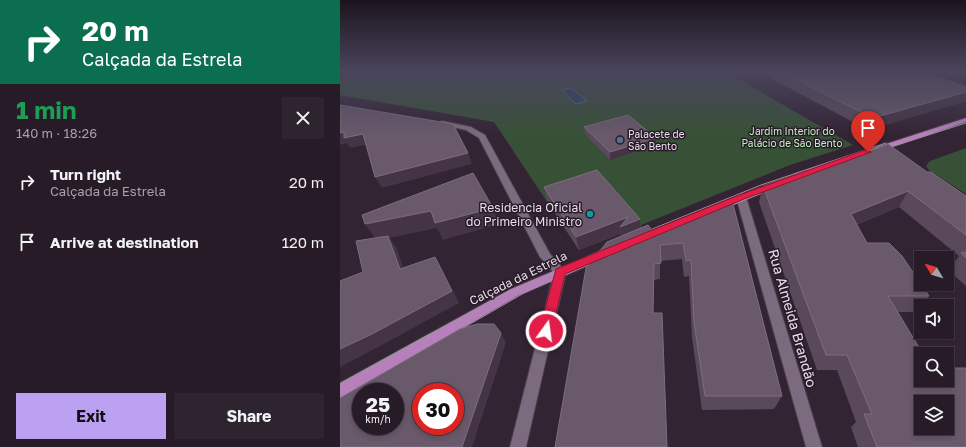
<!DOCTYPE html>
<html lang="en">
<head>
<meta charset="utf-8">
<style>
	body { margin:0; font-family:"Golos Text",sans-serif; background:#2e242f; color:#f1f3f6; height:100vh; display:flex; flex-direction:column; font-size:15px; white-space:nowrap }
	* { box-sizing:border-box; margin:0 }
	p { font-size:13px; color:#a4a1a7 }
	.icon { flex:none; width:22px; height:22px; fill:none; stroke:currentColor; stroke-width:2; stroke-linecap:round; stroke-linejoin:round }
	.map { position:relative; flex:1; overflow:hidden }
	.panel { display:flex; flex-direction:column; background:#261b27; width:340px }
	.panel>* { flex:none }
	.hud { background:#0b6e4f; color:#fff; overflow:hidden }
	.needle { width:26px; rotate:308deg }
	.buttons { position:absolute; left:574px; top:251px; display:grid; gap:8px }
	.buttons a { display:grid; place-items:center; width:40px; height:40px; border-radius:0px; background:#261b27; box-shadow:0 2px 6px #0003,0 0 0 1px #423944; font-size:20px }
	.speed { position:absolute; left:12px; top:383px; display:flex; gap:8px; font-size:20px; font-weight:700; text-align:center }
	.speed>* { display:grid; place-content:center; width:52px; height:52px; border-radius:50%; background:#261b27; box-shadow:0 2px 6px #0003,0 0 0 1px #423944; line-height:1 }
	.speed small { font-size:10px; font-weight:400 }
	.speed .limit { border:6px solid #d22; background:#fff; color:#111 }
	.pin { position:absolute; display:grid; place-items:center; width:34px; height:34px; color:#fff; margin:-41px -17px; border-radius:50% 50% 50% 0; rotate:-45deg; box-shadow:0 0 4px #0007 }
	.pin .icon { rotate:45deg }
	.me { position:absolute; width:44px; margin:-22px; rotate:14deg; stroke-linejoin:round; filter:drop-shadow(0 0 3px #0008) }
	.turn { display:flex; align-items:center; gap:14px; height:84px; padding:0 16px; font-size:18px }
	.turn .icon { width:52px; height:52px; stroke-width:2.5 }
	.turn b { display:block; font-size:28px; line-height:34px }
	.round { display:grid; place-items:center; flex:none; width:42px; height:42px; border-radius:0px; background:#2e242f }
	.head { display:flex; align-items:center; justify-content:space-between; height:68px; padding:0 16px }
	h1 { font-size:24px; font-weight:700; line-height:30px; color:#1e9e55 }
	.button { display:flex; gap:8px; margin-top:auto; padding:8px 16px }
	.button a { flex:1; height:46px; border-radius:0px; background:#bca0f2; color:#111; font-size:16px; font-weight:700; line-height:46px; text-align:center }
	.button a+a { background:#2e242f; color:#f1f3f6 }
	ul { padding:0; list-style:none }
	li { display:flex; align-items:center; gap:12px; height:60px; padding:0 16px }
	li div { flex:1 }
	li b { display:block; font-size:15px }
	li em { font-style:normal }
	main { display:flex; flex:1; min-height:0 }
	.map>svg:first-child { display:block }
	.green { fill:#375137 }
	.water { fill:#214761; stroke:#5d748a }
	.lines { fill:none; stroke-linecap:round; stroke-linejoin:round }
	.minor-casing { stroke:#4c3f4d; stroke-width:2 }
	.major-casing { stroke:#4c3f4d; stroke-width:2 }
	.minor { fill:#7c6b7e; fill-rule:evenodd }
	.major { fill:#b780bc; fill-rule:evenodd }
	.tram-far1 { stroke:#9f939f; stroke-width:1 }
	.tram { stroke:#9f939f; stroke-width:1.5 }
	.wall { fill:#5a495b }
	.shaded-wall { fill:#443445 }
	.building { fill:#69596a; stroke:#7d6e7e; fill-rule:evenodd }
	.route { fill:#e11d48; stroke:#92132f }
	.service-dot { fill:#5c6f8a; stroke:#291b2a; stroke-width:1.5 }
	.culture-dot { fill:#0f9aa8; stroke:#291b2a; stroke-width:1.5 }
	.labels { text-anchor:middle; dominant-baseline:central; stroke-width:3; stroke-linejoin:round; paint-order:stroke }
	.far-park-label { font-size:10px; fill:#bdf3bb; stroke:#291b2a }
	.far-poi-label { font-size:10px; fill:#e8dee8; stroke:#291b2a; text-anchor:start }
	.poi-label { font-size:12px; fill:#e8dee8; stroke:#291b2a; text-anchor:end }
	.street-label { font-size:12px; fill:#e8dee8; stroke:#291b2a }
	.near-street-label { font-size:14px; fill:#e8dee8; stroke:#291b2a }
</style>
</head>
<body>
<main>
<section class="panel">
<div class="hud">
<div class="turn"><svg class="icon" aria-label="right" viewBox="0 0 24 24"><path d="M7 20v-9h11M14 6l5 5-5 5"/></svg><div><b>20 m</b>Calçada da Estrela</div></div>
</div>
<div class="head"><div><h1>1 min</h1><p>140 m · 18:26</p></div><a class="round"><svg class="icon" aria-label="close" viewBox="0 0 24 24"><path d="M6 6l12 12M18 6L6 18"/></svg></a></div>
<ul>
<li><svg class="icon" aria-label="right" viewBox="0 0 24 24"><path d="M7 20v-9h11M14 6l5 5-5 5"/></svg><div><b>Turn right</b><p>Calçada da Estrela</p></div><em>20 m</em></li>
<li><svg class="icon" aria-label="arrive" viewBox="0 0 24 24"><path d="M6 21V4h12l-3 4 3 4H6"/></svg><div><b>Arrive at destination</b></div><em>120 m</em></li>
</ul>
<div class="button"><a>Exit</a><a>Share</a></div>
</section>
<div class="map">
<svg width="626" height="447" viewBox="0 0 626 447">
	<rect width="100%" height="100%" fill="#332434"/>
	<g class="green">
		<polygon points="14,72 386,72 513,145 450,165 239,250 154,122 0,95 0,78"/>
		<polygon points="626,148 626,194 589,170 586,166 590,161"/>
	</g>
	<polygon class="water" points="231,88 247,101 236,104 221,90"/>
	<g class="lines">
		<defs>
			<g id="minor">
				<polygon points="102,121 131,127 145,135 210,254 226,272 186,447 170,447 214,273 200,257 139,138 126,130 100,124 100,122"/>
				<polygon points="401,194 406,197 482,447 466,447 396,197"/>
			</g>
			<g id="major">
				<polygon points="626,118 626,122 460,178 454,178 453,176 454,174"/>
				<polygon points="435,182 439,185 438,187 384,208 378,208 376,206 378,204"/>
				<polygon points="266,249 270,250 271,253 270,256 179,295 0,399 0,383 171,289"/>
			</g>
		</defs>
		<use href="#minor" class="minor-casing"/>
		<use href="#major" class="major-casing"/>
		<use href="#minor" class="minor"/>
		<use href="#major" class="major"/>
		<g class="tram-far1">
			<polyline points="541,150 626,123"/>
			<polyline points="383,209 431,189"/>
			<polyline points="300,234 421,185 546,143"/>
			<polyline points="87,336 202,277 271,246"/>
			<polyline points="109,336 184,293 259,260"/>
		</g>
		<g class="tram">
			<polyline points="0,384 89,335"/>
			<polyline points="0,398 111,335"/>
		</g>
	</g>
	<g class="wall">
		<polygon points="419,72 584,72 626,87 626,101 528,130"/>
		<polygon points="244,127 316,138 316,145 270,160 245,134"/>
		<polygon points="587,172 626,196 626,286 608,270 619,256 559,207 516,225 527,243 589,296 576,312 558,312 626,447 518,447 511,427 516,422 497,370 477,370 419,202 423,186 472,173"/>
		<polygon points="204,187 300,219 301,228 313,232 392,200 442,396 434,409 362,410 352,337 349,276 344,277 342,259 320,261 320,279 314,280 313,313 327,447 280,234 239,250 207,200"/>
	</g>
	<g class="shaded-wall">
		<polygon points="626,92 626,101 528,130 533,118"/>
		<polygon points="4,132 23,134 29,144 10,148 7,143 0,145 0,133"/>
		<polygon points="316,138 316,145 270,160 270,152"/>
		<polygon points="128,153 132,164 42,188 35,177"/>
		<polygon points="568,191 559,207 503,230 511,214"/>
		<polygon points="153,208 159,224 103,240 97,228 49,238 56,247 68,280 37,241 25,224 91,211"/>
		<polygon points="288,217 300,219 301,233 281,241 280,234 239,250 236,237"/>
		<polygon points="95,257 102,269 119,303 42,345 0,367 0,349"/>
		<polygon points="161,333 166,343 132,447 122,447"/>
	</g>
	<g class="building">
		<polygon points="441,72 584,72 626,87 626,92 533,118"/>
		<polygon points="0,105 113,124 128,153 35,177 23,134 4,138 4,132 0,133"/>
		<polygon points="288,115 316,138 270,152 244,127"/>
		<path d="M 548,144 L 587,172 L 591,172 L 626,196 L 626,235 L 568,191 L 511,214 L 527,243 L 549,243 L 562,256 L 589,296 L 548,296 L 583,354 L 581,354 L 581,380 L 607,380 L 607,368 L 626,368 L 626,447 L 537,447 L 524,414 L 532,414 L 507,355 L 486,355 L 423,186 L 467,170 L 472,173 ZM 581,402 L 607,402 L 607,428 L 581,428 Z"/>
		<polygon points="257,170 300,219 280,227 288,217 236,237 204,187"/>
		<polygon points="133,173 153,208 95,223 91,211 25,224 22,215"/>
		<polygon points="392,200 442,396 365,396 354,322 351,260 346,261 343,243 320,245 321,263 314,264 313,313 322,313 327,447 215,447 246,268 267,242 308,225 313,232"/>
		<polygon points="48,236 60,269 95,257 112,291 32,334 0,349 0,281 23,272 16,241"/>
		<polygon points="626,252 626,258 621,253"/>
		<path d="M 137,324 L 154,324 L 161,333 L 122,447 L 0,447 L 0,398 L 120,329 ZM 21,392 L 55,392 L 55,426 L 21,426 ZM 81,392 L 115,392 L 115,426 L 81,426 Z"/>
	</g>
	<linearGradient id="sky" x2="0" y2="1"><stop stop-color="#1c141d"/><stop offset="0.53" stop-color="#4a455c"/><stop offset="1" stop-color="#4a455c" stop-opacity="0"/></linearGradient>
	<rect width="626" height="135" fill="url(#sky)"/>
	<polygon class="route" points="525,150 531,152 404,199 225,274 212,331 210,335 206,336 201,335 199,331 216,269 399,195"/>
	<circle class="service-dot" cx="280" cy="140" r="4"/>
	<circle class="culture-dot" cx="250" cy="214" r="4"/>
	<g class="labels">
		<g class="far-park-label">
			<text x="452" y="131">Jardim Interior do<tspan x="452" dy="12">Palácio de São Bento</tspan></text>
		</g>
		<g class="far-poi-label">
			<text x="288" y="134">Palacete de<tspan x="288" dy="12">São Bento</tspan></text>
		</g>
		<g class="poi-label">
			<text x="242" y="207">Residencia Oficial<tspan x="242" dy="14">do Primeiro Ministro</tspan></text>
		</g>
		<g class="street-label">
			<text transform="translate(178 278) rotate(-26)">Calçada da Estrela</text>
		</g>
		<g class="near-street-label">
			<text transform="translate(453 318) rotate(74)">Rua Almeida Brandão</text>
		</g>
	</g>
</svg>
<div class="buttons">
<a><svg class="needle" viewBox="-14 -14 28 28"><path d="M0-13l5 13h-10z" fill="#e53935"/><path d="M0 13l5-13h-10z" fill="#a4a1a7"/></svg></a>
<a><svg class="icon" aria-label="sound" viewBox="0 0 24 24"><path d="M4 9h4l5-4v14l-5-4H4zM17 9q2 3 0 6"/></svg></a>
<a><svg class="icon" aria-label="search" viewBox="0 0 24 24"><circle cx="10" cy="10" r="6"/><path d="M15 15l6 6"/></svg></a>
<a><svg class="icon" aria-label="layers" viewBox="0 0 24 24"><path d="M12 4l9 5-9 5-9-5zM3 14l9 5 9-5"/></svg></a>
</div>
<div class="speed"><div>25<small>km/h</small></div><div class="limit">30</div></div>
<div class="pin" style="left:528px;top:152px;background:#d93025"><svg class="icon" aria-label="arrive" viewBox="0 0 24 24"><path d="M6 21V4h12l-3 4 3 4H6"/></svg></div>
<svg class="me" style="left:206px;top:331px" viewBox="-20 -20 40 40"><circle r="17" fill="#e11d48" stroke="#fff" stroke-width="3"/><path d="M0-11L8 9 0 5-8 9z" fill="#fff"/></svg>
</div>
</main>
</body>
</html>
